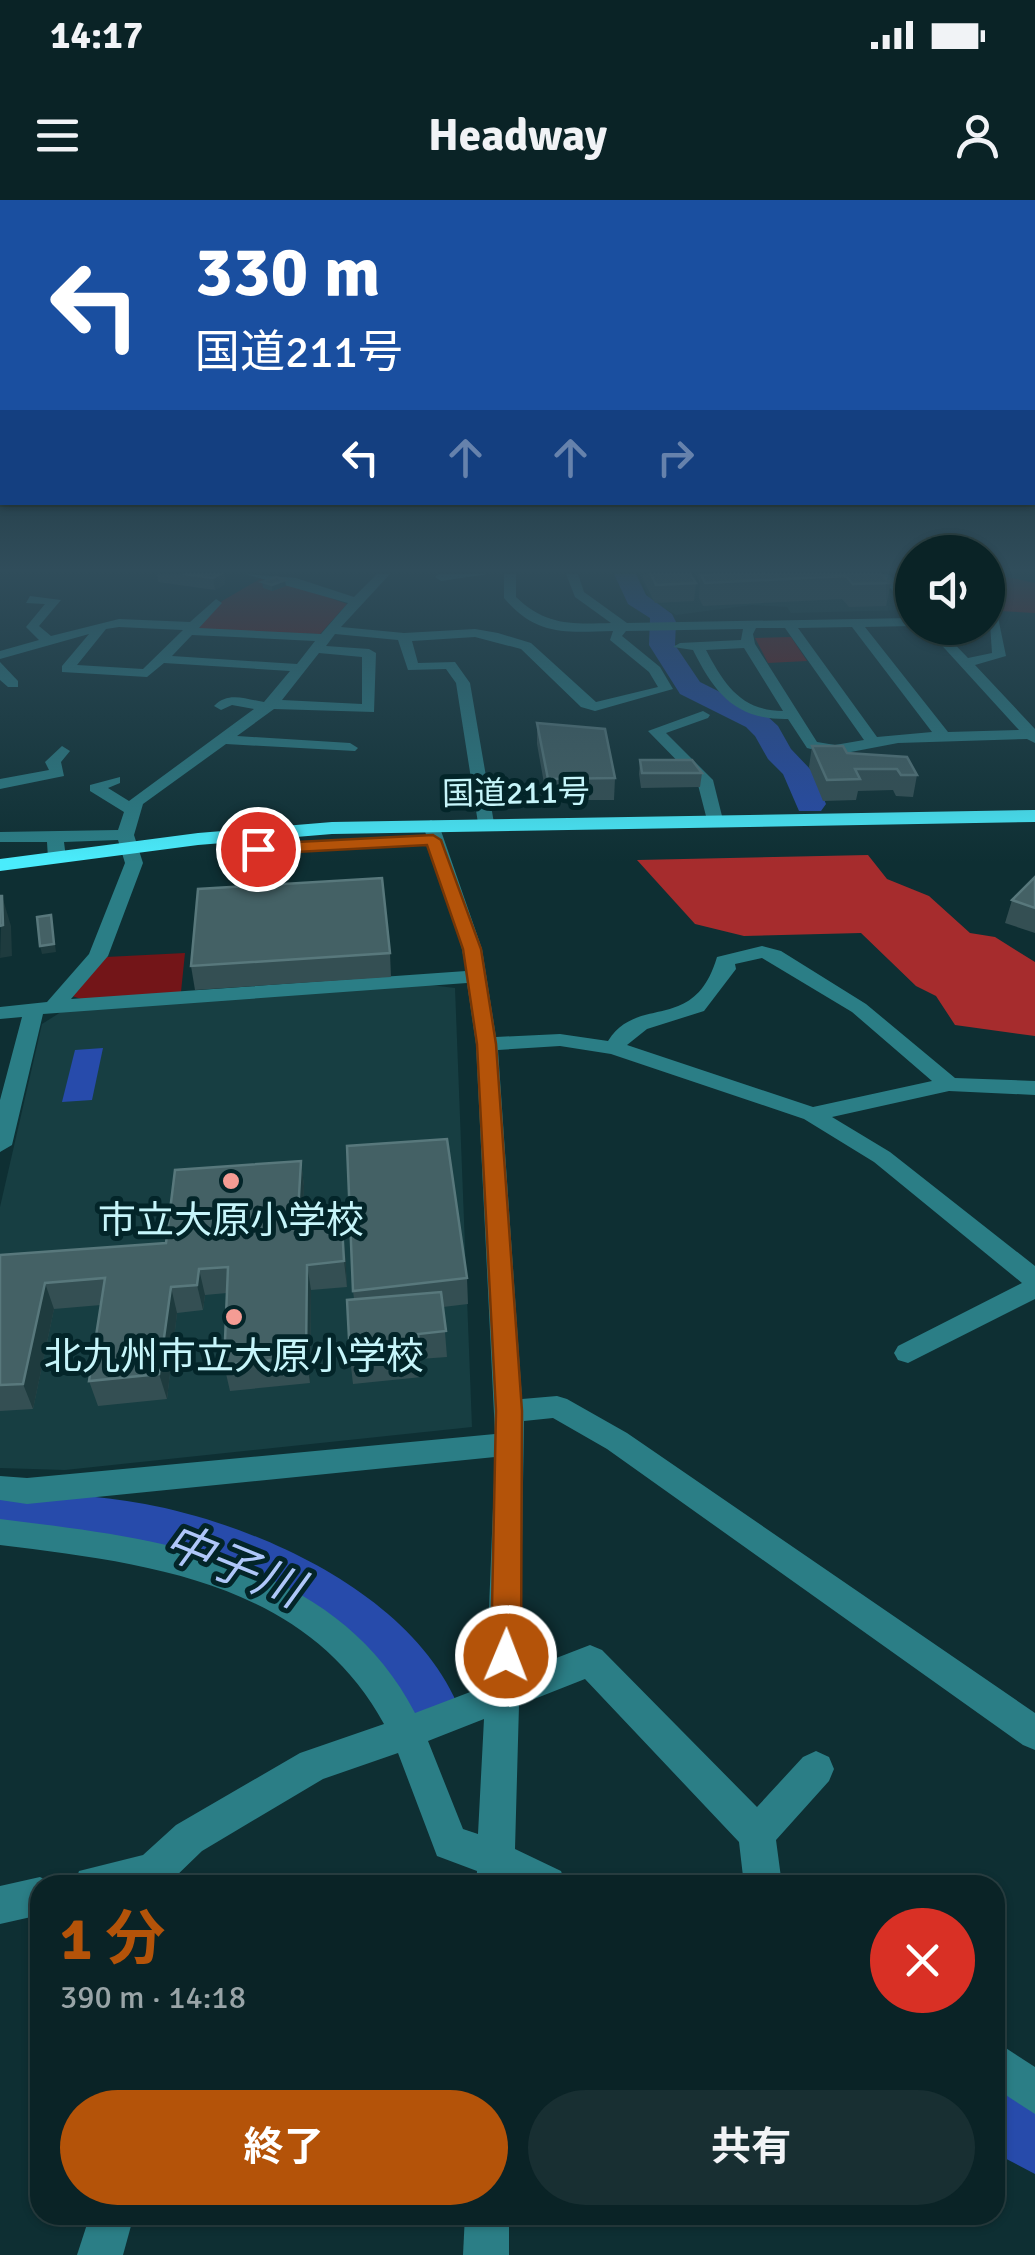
<!DOCTYPE html>
<html lang="ja">
<head>
<meta charset="utf-8">
<style>
	body { margin:0; font-family:Signika,"Noto Sans JP",sans-serif; background:#182f32; color:#f1f3f6; height:100vh; display:flex; flex-direction:column; font-size:38px; white-space:nowrap }
	* { box-sizing:border-box; margin:0 }
	p { font-size:32px; color:#99a4a7 }
	.icon { flex:none; width:55px; height:55px; fill:none; stroke:currentColor; stroke-width:2; stroke-linecap:round; stroke-linejoin:round }
	.map { position:relative; flex:1; overflow:hidden }
	.drawer { position:absolute; left:30px; top:1675px; width:975px; height:350px; display:flex; flex-direction:column; background:#0a2326; border-radius:30px; box-shadow:0 2px 8px #0004,0 0 0 2px #2a4043 }
	.drawer>* { flex:none }
	.hud { position:absolute; left:0px; top:0px; width:1035px; height:305px; box-shadow:0 2px 8px #0004,0 0 0 2px #2a4043; background:#1a4fa0; color:#fff; overflow:hidden }
	.tools { position:absolute; left:895px; top:335px; display:grid; gap:20px }
	.tools a { display:grid; place-items:center; width:110px; height:110px; border-radius:50%; background:#0a2326; box-shadow:0 2px 8px #0004,0 0 0 2px #2a4043; font-size:50px }
	.pin { position:absolute; display:grid; place-items:center; width:85px; height:85px; color:#fff; margin:-42px; border:5px solid #fff; border-radius:50%; box-shadow:0 2px 10px #0007 }
	.me { position:absolute; width:110px; margin:-55px; rotate:1deg; stroke-linejoin:round; filter:drop-shadow(0 0 8px #0008) }
	.turn { display:flex; align-items:center; gap:35px; height:210px; padding:0 30px; font-size:45px }
	.turn .icon { width:130px; height:130px; stroke-width:2.5 }
	.turn b { display:block; font-size:70px; line-height:85px }
	.lanes { display:flex; align-items:center; height:95px; padding:0 30px; background:#0003; justify-content:center; gap:50px; direction:ltr }
	.lanes .off { opacity:.35 }
	.round { display:grid; place-items:center; flex:none; width:105px; height:105px; border-radius:52px; background:#182f32 }
	.overview { display:flex; align-items:center; justify-content:space-between; height:170px; padding:0 30px }
	h1 { font-size:60px; font-weight:700; line-height:75px; color:#b45309 }
	.cta { display:flex; gap:20px; margin-top:auto; padding:20px 30px }
	.cta a { flex:1; height:115px; border-radius:60px; background:#b45309; color:#fff; font-size:40px; font-weight:700; line-height:115px; text-align:center }
	.cta a+a { background:#182f32; color:#f1f3f6 }
	.status { display:flex; justify-content:space-between; align-items:center; height:70px; padding:0 50px; background:#0a2326; direction:ltr }
	.status svg { height:28px; fill:currentColor }
	header { display:flex; justify-content:space-between; align-items:center; height:130px; padding:0 30px; background:#0a2326; font-size:45px; font-weight:700 }
	.map>svg:first-child { display:block }
	.built { fill:#173e42 }
	.green { fill:#731518 }
	.forest { fill:#a62c2d }
	.water { fill:#274bab }
	.lines { fill:none; stroke-linecap:round; stroke-linejoin:round }
	.river { fill:#274bab; fill-rule:evenodd }
	.minor { fill:#2b7e86; fill-rule:evenodd }
	.highway { fill:#4aecfc; fill-rule:evenodd }
	.wall { fill:#344f53 }
	.shaded-wall { fill:#1e3b3e }
	.building { fill:#446165; stroke:#58787c; stroke-width:2.5 }
	.route { fill:#b45309; stroke:#753606; stroke-width:2.5 }
	.poi-dot { fill:#f59c94; stroke:#032529; stroke-width:4 }
	.labels { text-anchor:middle; dominant-baseline:central; stroke-width:10; stroke-linejoin:round; paint-order:stroke }
	.far-street-label { font-size:32px; fill:#c6f5fa; stroke:#032529 }
	.poi-label { font-size:38px; fill:#c6f5fa; stroke:#032529 }
	.near-water-label { font-size:48px; font-style:italic; fill:#afc7f9; stroke:#032529 }
</style>
</head>
<body>
<div class="status"><b>14:17</b><svg viewBox="0 0 49 12"><path d="M0 12V9h3v3zM5 12V6h3v6zM10 12V3h3v9zM15 12V0h3v12zM26 1h20v11H26zM47 4h2v5h-2z"/></svg></div>
<header><svg class="icon" aria-label="menu" viewBox="0 0 24 24"><path d="M4 6h16M4 12h16M4 18h16"/></svg>Headway<svg class="icon" aria-label="person" viewBox="0 0 24 24"><circle cx="12" cy="8" r="4"/><path d="M4 21q1-7 8-7t8 7"/></svg></header>
<div class="map">
<svg width="1035" height="2055" viewBox="0 0 1035 2055">
	<rect width="100%" height="100%" fill="#0e2f33"/>
	<g class="built">
		<polygon points="639,374 874,374 907,410 791,413 787,407 752,405 676,415 650,400"/>
		<polygon points="422,784 455,788 472,1227 65,1270 0,1268 0,1007 42,824 61,812"/>
	</g>
	<g class="green">
		<polygon points="994,374 1035,383 1035,413 999,411"/>
		<polygon points="260,379 289,383 347,404 320,434 198,429 222,401"/>
		<polygon points="791,437 807,461 768,463 755,438"/>
		<polygon points="185,753 181,792 81,799 72,796 106,757"/>
	</g>
	<polygon class="forest" points="868,655 887,679 929,696 970,733 995,737 1035,762 1035,836 955,825 936,796 916,786 861,733 744,736 695,724 637,660"/>
	<polygon class="water" points="103,848 92,900 62,902 75,850"/>
	<g class="lines">
		<g class="river">
			<polygon points="614,374 636,374 646,395 672,414 676,422 675,445 700,482 766,515 778,526 791,549 812,571 826,604 821,611 799,611 783,574 768,559 755,536 746,527 680,494 649,445 650,418 628,404"/>
			<path d="M 0,1289 C 48,1294 97,1295 145,1304 C 257,1325 408,1392 457,1503 L 447,1525 L 424,1534 L 401,1525 L 377,1491 L 320,1435 L 252,1392 L 160,1357 L 0,1337 Z"/>
			<polygon points="995,1862 1035,1882 1035,1974 995,1953"/>
		</g>
		<g class="minor">
			<path d="M 245,374 L 296,378 L 354,397 L 377,374 L 390,374 L 341,427 L 404,433 L 475,429 L 498,433 L 531,443 L 596,502 L 658,487 L 649,472 L 610,440 L 613,431 C 566,432 537,437 504,398 L 504,374 L 516,374 L 516,397 C 546,426 572,424 611,423 L 575,397 L 566,374 L 578,374 L 584,392 L 627,423 L 912,418 L 912,426 L 865,427 L 948,532 L 1019,530 L 926,428 L 939,428 L 968,458 L 992,453 L 988,394 L 994,398 L 1006,456 L 975,465 L 1035,529 L 1035,543 L 1027,539 L 898,543 L 835,555 L 807,548 L 788,519 C 736,520 715,494 693,450 L 673,447 L 680,443 L 741,440 L 743,429 L 626,431 L 622,436 L 660,467 L 673,489 L 595,511 L 581,507 L 521,449 L 475,437 L 412,441 L 418,463 L 455,462 L 470,483 L 494,623 L 486,628 L 478,623 L 456,483 L 446,469 L 408,470 L 398,440 L 335,434 L 326,446 L 369,449 L 376,453 L 374,512 L 274,509 L 237,536 L 350,543 L 358,548 L 355,551 L 226,544 L 143,604 L 134,635 L 143,663 L 108,756 L 71,799 L 466,771 L 462,749 L 423,625 L 431,620 L 439,625 L 482,749 L 496,837 L 560,834 L 608,841 C 638,793 694,835 717,757 L 762,746 L 781,751 L 866,804 L 955,878 L 1035,881 L 1035,895 L 949,891 L 832,917 L 890,952 L 1035,1066 L 1035,1099 L 908,1163 L 898,1160 L 894,1153 L 898,1146 L 1022,1083 L 874,962 L 804,919 L 611,854 L 560,846 L 498,850 L 522,1199 L 557,1196 L 567,1199 L 627,1233 L 1035,1513 L 1035,1550 L 1023,1545 L 607,1249 L 553,1218 L 524,1221 L 520,1472 L 590,1445 L 602,1450 L 757,1607 L 803,1557 L 816,1551 L 829,1557 L 834,1569 L 829,1581 L 776,1640 L 782,1685 L 744,1685 L 739,1642 L 585,1479 L 519,1505 L 515,1649 L 561,1671 L 566,1685 L 476,1685 L 477,1671 L 437,1656 L 398,1553 L 323,1579 L 202,1651 L 172,1680 L 172,1685 L 74,1685 L 79,1671 L 143,1655 L 176,1625 L 300,1553 L 384,1524 C 306,1381 145,1363 0,1345 L 0,1319 C 155,1338 335,1358 415,1513 L 486,1486 L 495,1257 L 27,1304 L 0,1300 L 0,1276 L 27,1278 L 495,1234 L 476,844 L 467,783 L 43,814 L 12,945 L 0,952 L 0,900 L 22,817 L 0,819 L 0,807 L 47,802 L 89,754 L 125,663 L 118,640 L 64,642 L 66,658 L 57,663 L 48,658 L 47,642 L 0,642 L 0,632 L 118,630 L 124,612 L 90,591 L 90,585 L 120,577 L 120,583 L 108,588 L 129,601 L 254,509 L 232,505 L 221,510 L 214,506 C 228,491 245,499 264,502 L 290,471 L 164,463 L 147,477 L 62,472 L 62,466 L 89,434 L 0,459 L 0,451 L 39,440 L 26,427 L 45,404 L 26,403 L 30,396 L 61,400 L 39,426 L 51,436 L 119,419 L 190,422 L 216,399 L 222,403 L 199,428 L 321,434 L 348,403 ZM 119,427 L 183,430 L 143,469 L 77,465 L 106,429 ZM 852,427 L 932,532 L 877,537 L 798,428 ZM 756,428 L 785,428 L 864,540 L 835,545 L 817,542 L 755,444 L 753,434 ZM 192,435 L 315,441 L 297,464 L 172,456 ZM 744,448 L 783,511 C 741,511 724,484 706,450 ZM 319,453 L 362,457 L 362,504 L 282,500 ZM 762,758 L 852,812 L 932,881 L 813,907 L 627,845 L 647,829 L 704,811 L 736,769 L 735,764 ZM 484,1519 L 478,1634 L 463,1629 L 428,1541 Z"/>
			<polygon points="439,374 488,374 441,381 435,377"/>
			<polygon points="876,374 889,374 912,399 912,410"/>
			<polygon points="0,462 18,481 18,487 8,487 0,480"/>
			<polygon points="703,511 710,515 708,518 666,533 713,580 723,620 715,625 707,620 697,581 648,531"/>
			<polygon points="62,546 70,551 61,562 64,576 0,589 0,579 49,570 45,562"/>
			<polygon points="40,1677 55,1685 40,1685 40,1715 0,1724 0,1686"/>
			<polygon points="995,1841 1035,1867 1035,1914 995,1888"/>
			<polygon points="90,2015 134,2015 123,2055 77,2055"/>
			<polygon points="465,2015 509,2015 509,2055 463,2055"/>
		</g>
		<polygon class="highway" points="1035,610 1035,622 332,634 198,645 0,671 0,659 198,633 332,622"/>
	</g>
	<g class="wall">
		<polygon points="157,374 224,374 225,384 215,390 158,382"/>
		<polygon points="643,374 690,374 696,383 694,401 655,403 643,379"/>
		<polygon points="695,374 881,374 891,383 886,406 849,407 842,399 703,406 699,398 700,383"/>
		<polygon points="262,382 286,386 272,391 263,388"/>
		<polygon points="537,523 615,578 614,600 547,600 537,544"/>
		<polygon points="812,546 847,553 917,575 913,597 896,596 893,590 858,591 856,600 823,601 809,567"/>
		<polygon points="640,560 702,573 700,587 641,588 639,574"/>
		<polygon points="1035,677 1035,733 1005,723 1012,700"/>
		<polygon points="390,753 391,777 195,790 191,766"/>
		<polygon points="301,961 304,986 302,1030 345,1052 347,1087 311,1090 310,1183 230,1191 224,1165 227,1093 205,1095 203,1110 177,1113 167,1199 98,1206 89,1181 101,1105 54,1109 33,1209 0,1211 0,1055 166,1043"/>
		<polygon points="467,1078 468,1104 443,1107 447,1157 420,1159 422,1177 353,1184 350,1158 354,1099 353,1091"/>
	</g>
	<g class="shaded-wall">
		<polygon points="220,374 224,374 225,384 215,390 213,378"/>
		<polygon points="285,380 286,386 272,391 272,385"/>
		<polygon points="2,696 11,726 12,756 0,758"/>
		<polygon points="51,715 56,752 42,754 40,746"/>
		<polygon points="301,961 304,986 301,1056 297,1030"/>
		<polygon points="342,1026 345,1052 347,1087 344,1061"/>
		<polygon points="307,1065 311,1090 310,1183 306,1157"/>
		<polygon points="199,1069 205,1095 203,1110 197,1085"/>
		<polygon points="45,1083 54,1109 33,1209 23,1184"/>
		<polygon points="171,1087 177,1113 167,1199 159,1174"/>
	</g>
	<g class="building">
		<polygon points="183,374 220,374 213,378"/>
		<polygon points="651,374 690,374 696,383 656,385"/>
		<polygon points="720,374 881,374 891,383 853,384 846,376 705,383 701,375"/>
		<polygon points="276,377 285,380 272,385 262,382"/>
		<polygon points="537,523 605,529 615,578 548,579"/>
		<polygon points="812,546 843,546 847,553 907,557 917,575 901,575 897,569 855,569 860,579 827,580"/>
		<polygon points="640,560 692,560 702,573 642,573"/>
		<polygon points="1035,677 1035,708 1012,700"/>
		<polygon points="382,678 390,753 191,766 198,689"/>
		<polygon points="0,696 2,696 3,725 0,726"/>
		<polygon points="51,715 54,744 40,746 37,717"/>
		<polygon points="447,939 467,1078 353,1091 347,946"/>
		<polygon points="301,961 297,1030 342,1026 344,1061 307,1065 306,1157 224,1165 228,1067 199,1069 197,1085 171,1087 159,1174 89,1181 105,1078 45,1083 23,1184 0,1185 0,1055 166,1043 175,970"/>
		<polygon points="441,1092 446,1131 418,1134 420,1151 350,1158 347,1100"/>
	</g>
	<linearGradient id="sky" x2="0" y2="1"><stop stop-color="#081a1c"/><stop offset="0.56" stop-color="#304d5b"/><stop offset="1" stop-color="#304d5b" stop-opacity="0"/></linearGradient>
	<rect width="1035" height="662" fill="url(#sky)"/>
	<polygon class="route" points="433,635 441,640 481,749 496,844 522,1211 521,1456 517,1466 506,1470 495,1466 491,1456 496,1211 477,844 463,749 427,645 258,654 250,649 258,644"/>
	<g class="poi-dot">
		<circle cx="231" cy="981" r="10"/>
		<circle cx="234" cy="1117" r="10"/>
	</g>
	<g class="labels">
		<g class="far-street-label">
			<text transform="translate(516 593) rotate(-1)">国道211号</text>
		</g>
		<g class="poi-label">
			<text x="231" y="1020">市立大原小学校</text>
			<text x="234" y="1156">北九州市立大原小学校</text>
		</g>
		<g class="near-water-label">
			<text transform="translate(233 1366) rotate(22)">中子川</text>
		</g>
	</g>
</svg>
<div class="tools">
<a><svg class="icon" aria-label="sound" viewBox="0 0 24 24"><path d="M4 9h4l5-4v14l-5-4H4zM17 9q2 3 0 6"/></svg></a>
</div>
<div class="pin" style="left:258px;top:649px;background:#d93025"><svg class="icon" aria-label="arrive" viewBox="0 0 24 24"><path d="M6 21V4h12l-3 4 3 4H6"/></svg></div>
<svg class="me" style="left:506px;top:1456px" viewBox="-20 -20 40 40"><circle r="17" fill="#b45309" stroke="#fff" stroke-width="3"/><path d="M0-11L8 9 0 5-8 9z" fill="#fff"/></svg>
<div class="hud">
<div class="turn"><svg class="icon" aria-label="left" viewBox="0 0 24 24"><path d="M17 20v-9H6M10 6l-5 5 5 5"/></svg><div><b>330 m</b>国道211号</div></div>
<div class="lanes"><svg class="icon" aria-label="left" viewBox="0 0 24 24"><path d="M17 20v-9H6M10 6l-5 5 5 5"/></svg><svg class="icon off" aria-label="ahead" viewBox="0 0 24 24"><path d="M12 20V5M6 11l6-6 6 6"/></svg><svg class="icon off" aria-label="ahead" viewBox="0 0 24 24"><path d="M12 20V5M6 11l6-6 6 6"/></svg><svg class="icon off" aria-label="right" viewBox="0 0 24 24"><path d="M7 20v-9h11M14 6l5 5-5 5"/></svg></div>
</div>
<section class="drawer">
<div class="overview"><div><h1>1 分</h1><p>390 m · 14:18</p></div><a class="round" style="background:#d93025;color:#fff"><svg class="icon" aria-label="close" viewBox="0 0 24 24"><path d="M6 6l12 12M18 6L6 18"/></svg></a></div>
<div class="cta"><a>終了</a><a>共有</a></div>
</section>
</div>
</body>
</html>
